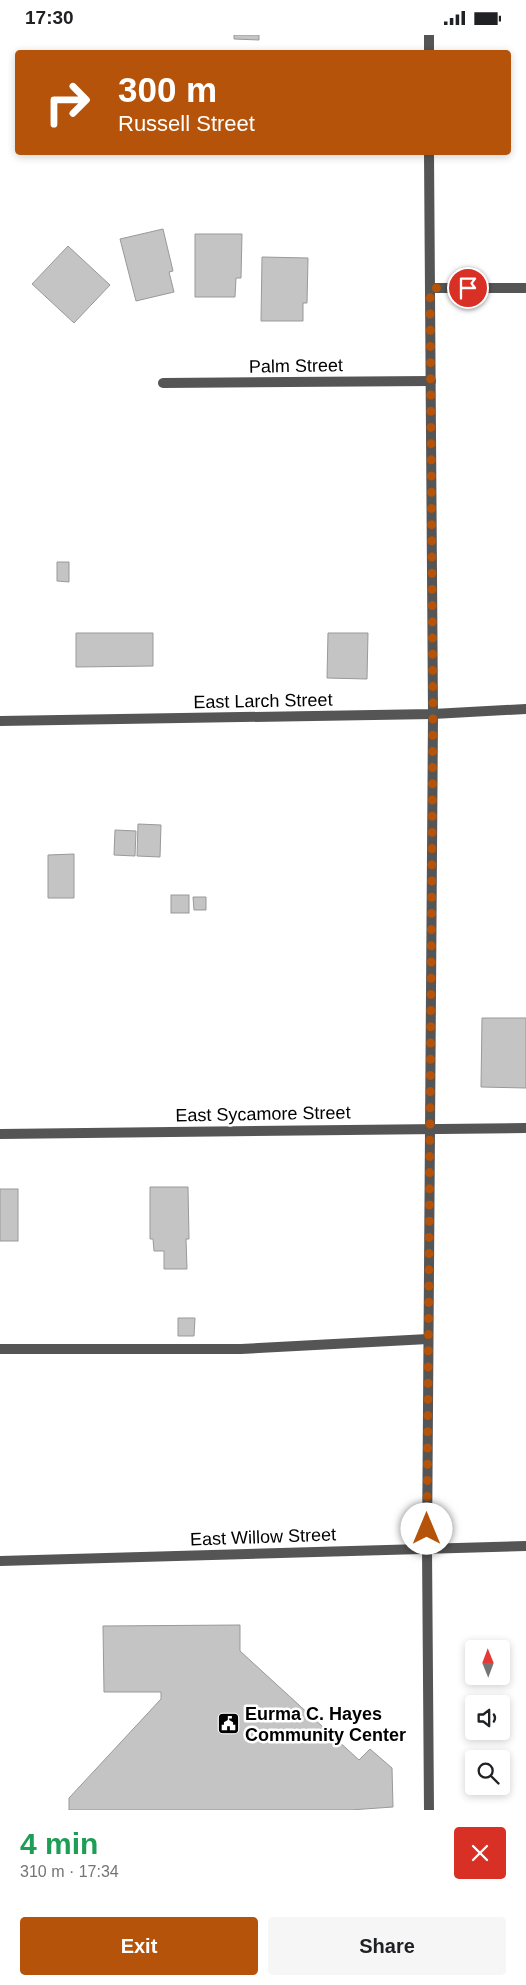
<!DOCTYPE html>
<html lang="en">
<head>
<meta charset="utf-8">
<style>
	body { margin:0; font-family:Helvetica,sans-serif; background:#f6f6f6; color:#202124; height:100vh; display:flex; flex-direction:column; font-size:19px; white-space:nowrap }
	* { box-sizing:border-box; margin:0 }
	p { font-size:16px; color:#757577 }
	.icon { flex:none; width:28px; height:28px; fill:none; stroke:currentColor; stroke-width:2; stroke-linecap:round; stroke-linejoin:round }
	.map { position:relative; height:1775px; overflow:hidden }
	.panel { display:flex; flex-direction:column; background:#fff; flex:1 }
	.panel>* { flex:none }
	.guide { position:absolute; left:15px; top:15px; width:496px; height:105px; border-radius:5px; box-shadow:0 2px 8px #0003; background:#b45309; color:#fff; overflow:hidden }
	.needle { width:32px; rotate:359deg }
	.tools { position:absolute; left:465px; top:1605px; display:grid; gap:10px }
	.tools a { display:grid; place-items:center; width:45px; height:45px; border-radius:5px; background:#fff; box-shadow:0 2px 8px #0003; font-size:25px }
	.pin { position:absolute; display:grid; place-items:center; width:42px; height:42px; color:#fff; margin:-21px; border:2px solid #fff; border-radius:50%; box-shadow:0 1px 5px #0007 }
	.me { position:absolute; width:55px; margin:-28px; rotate:0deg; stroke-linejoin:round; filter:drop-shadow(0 0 4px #0008) }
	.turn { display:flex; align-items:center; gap:18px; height:105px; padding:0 20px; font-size:22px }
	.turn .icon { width:65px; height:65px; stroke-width:2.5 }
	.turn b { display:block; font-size:35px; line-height:42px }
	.round { display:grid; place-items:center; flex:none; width:52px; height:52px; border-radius:5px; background:#f6f6f6 }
	.overview { display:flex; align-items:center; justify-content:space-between; height:85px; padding:0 20px }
	h1 { font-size:30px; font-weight:600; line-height:38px; color:#1e9e55 }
	.cta { display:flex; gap:10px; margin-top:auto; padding:10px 20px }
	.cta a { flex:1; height:58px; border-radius:5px; background:#b45309; color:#fff; font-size:20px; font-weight:600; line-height:58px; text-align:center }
	.cta a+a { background:#f6f6f6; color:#202124 }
	.status { display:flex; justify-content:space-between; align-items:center; height:35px; padding:0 25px; background:#fff; direction:ltr }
	.status svg { height:14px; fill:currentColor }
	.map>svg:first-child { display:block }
	.building { fill:#c4c4c4; stroke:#999 }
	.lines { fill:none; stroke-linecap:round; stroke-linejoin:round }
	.lane { stroke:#555; stroke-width:10 }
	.street { stroke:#555; stroke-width:10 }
	.route { stroke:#b45309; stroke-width:9; stroke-dasharray:0 16.2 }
	.labels { text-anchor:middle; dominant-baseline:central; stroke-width:5; stroke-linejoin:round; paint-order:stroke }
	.street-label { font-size:18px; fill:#000; stroke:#fff }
	.poi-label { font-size:18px; font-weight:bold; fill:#000; stroke:#fff; text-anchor:start }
</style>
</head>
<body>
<div class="status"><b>17:30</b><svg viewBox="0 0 49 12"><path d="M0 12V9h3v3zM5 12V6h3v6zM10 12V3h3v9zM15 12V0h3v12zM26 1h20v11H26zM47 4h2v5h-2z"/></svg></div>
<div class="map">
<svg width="526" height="1775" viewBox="0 0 526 1775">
	<rect width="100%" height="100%" fill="#fff"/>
	<g class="building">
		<polygon points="234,0 259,0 259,5 234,4"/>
		<polygon points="163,194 173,236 169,237 174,257 136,266 120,204"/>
		<polygon points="195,199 242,199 241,243 236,243 235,262 195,262"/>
		<polygon points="68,211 110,250 74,288 32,249"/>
		<polygon points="262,222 308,223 307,268 303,268 303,286 261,286"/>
		<polygon points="57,527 69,527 69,547 57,546"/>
		<polygon points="76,598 153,598 153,631 76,632"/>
		<polygon points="328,598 368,598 367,644 327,643"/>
		<polygon points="138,789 161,790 160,822 137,821"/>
		<polygon points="115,795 136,796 135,821 114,820"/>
		<polygon points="74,819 74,863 48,863 48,820"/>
		<rect x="171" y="860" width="18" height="18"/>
		<polygon points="193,862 206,862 206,875 194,875"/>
		<polygon points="482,983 526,983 526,1053 481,1052"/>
		<polygon points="150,1152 188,1152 189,1204 186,1204 187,1234 164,1234 164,1216 154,1216 153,1204 150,1204"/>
		<rect x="0" y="1154" width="18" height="52"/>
		<polygon points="178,1283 195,1283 194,1301 178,1301"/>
		<polygon points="240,1590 240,1616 359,1725 370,1714 392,1733 393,1772 350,1775 69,1775 69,1763 161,1664 161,1657 104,1657 103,1591"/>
	</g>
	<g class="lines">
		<polyline class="lane" points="0,1314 241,1314 428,1304"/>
		<g class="street">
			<polyline points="429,0 429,18"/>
			<polyline points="430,253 526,253"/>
			<polyline points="163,348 431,346"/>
			<polyline points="0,686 433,679 526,674"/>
			<polyline points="0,1099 526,1093"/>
			<polyline points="0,1526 526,1511"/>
			<polyline points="429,1775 427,1513 433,679 429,118"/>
		</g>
	</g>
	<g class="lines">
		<polyline class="route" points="427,1494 433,679 430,253 468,253"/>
	</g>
	<defs>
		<symbol id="civic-square" viewBox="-11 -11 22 22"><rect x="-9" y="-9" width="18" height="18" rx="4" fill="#000" stroke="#fff"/><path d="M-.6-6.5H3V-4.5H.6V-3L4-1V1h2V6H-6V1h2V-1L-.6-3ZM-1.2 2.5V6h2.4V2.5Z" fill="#fff"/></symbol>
	</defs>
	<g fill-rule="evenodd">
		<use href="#civic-square" x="216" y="1676" width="25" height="25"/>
	</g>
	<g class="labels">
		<g class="street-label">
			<text transform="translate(296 331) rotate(-1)">Palm Street</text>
			<text transform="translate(263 666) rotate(-1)">East Larch Street</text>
			<text transform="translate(263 1079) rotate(-1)">East Sycamore Street</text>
			<text transform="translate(263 1502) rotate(-2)">East Willow Street</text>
		</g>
		<g class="poi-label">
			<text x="245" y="1679">Eurma C. Hayes<tspan x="245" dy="21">Community Center</tspan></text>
		</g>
	</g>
</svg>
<div class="tools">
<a><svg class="needle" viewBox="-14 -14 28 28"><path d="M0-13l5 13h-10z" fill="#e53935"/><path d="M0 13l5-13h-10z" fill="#757577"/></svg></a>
<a><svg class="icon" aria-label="sound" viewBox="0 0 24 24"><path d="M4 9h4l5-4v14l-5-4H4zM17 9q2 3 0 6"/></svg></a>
<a><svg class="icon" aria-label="search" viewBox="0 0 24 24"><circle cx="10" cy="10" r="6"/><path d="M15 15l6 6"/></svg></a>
</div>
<div class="pin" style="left:468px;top:253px;background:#d93025"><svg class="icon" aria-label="arrive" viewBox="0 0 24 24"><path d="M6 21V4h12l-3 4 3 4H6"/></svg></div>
<svg class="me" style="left:427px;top:1494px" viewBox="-20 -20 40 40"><circle r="19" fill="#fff"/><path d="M0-13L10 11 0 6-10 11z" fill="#b45309"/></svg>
<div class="guide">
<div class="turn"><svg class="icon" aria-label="right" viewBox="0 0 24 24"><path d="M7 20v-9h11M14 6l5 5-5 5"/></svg><div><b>300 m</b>Russell Street</div></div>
</div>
</div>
<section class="panel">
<div class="overview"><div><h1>4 min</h1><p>310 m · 17:34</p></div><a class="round" style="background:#d93025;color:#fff"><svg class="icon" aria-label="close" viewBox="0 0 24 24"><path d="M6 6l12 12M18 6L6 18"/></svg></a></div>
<div class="cta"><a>Exit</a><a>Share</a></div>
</section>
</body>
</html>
